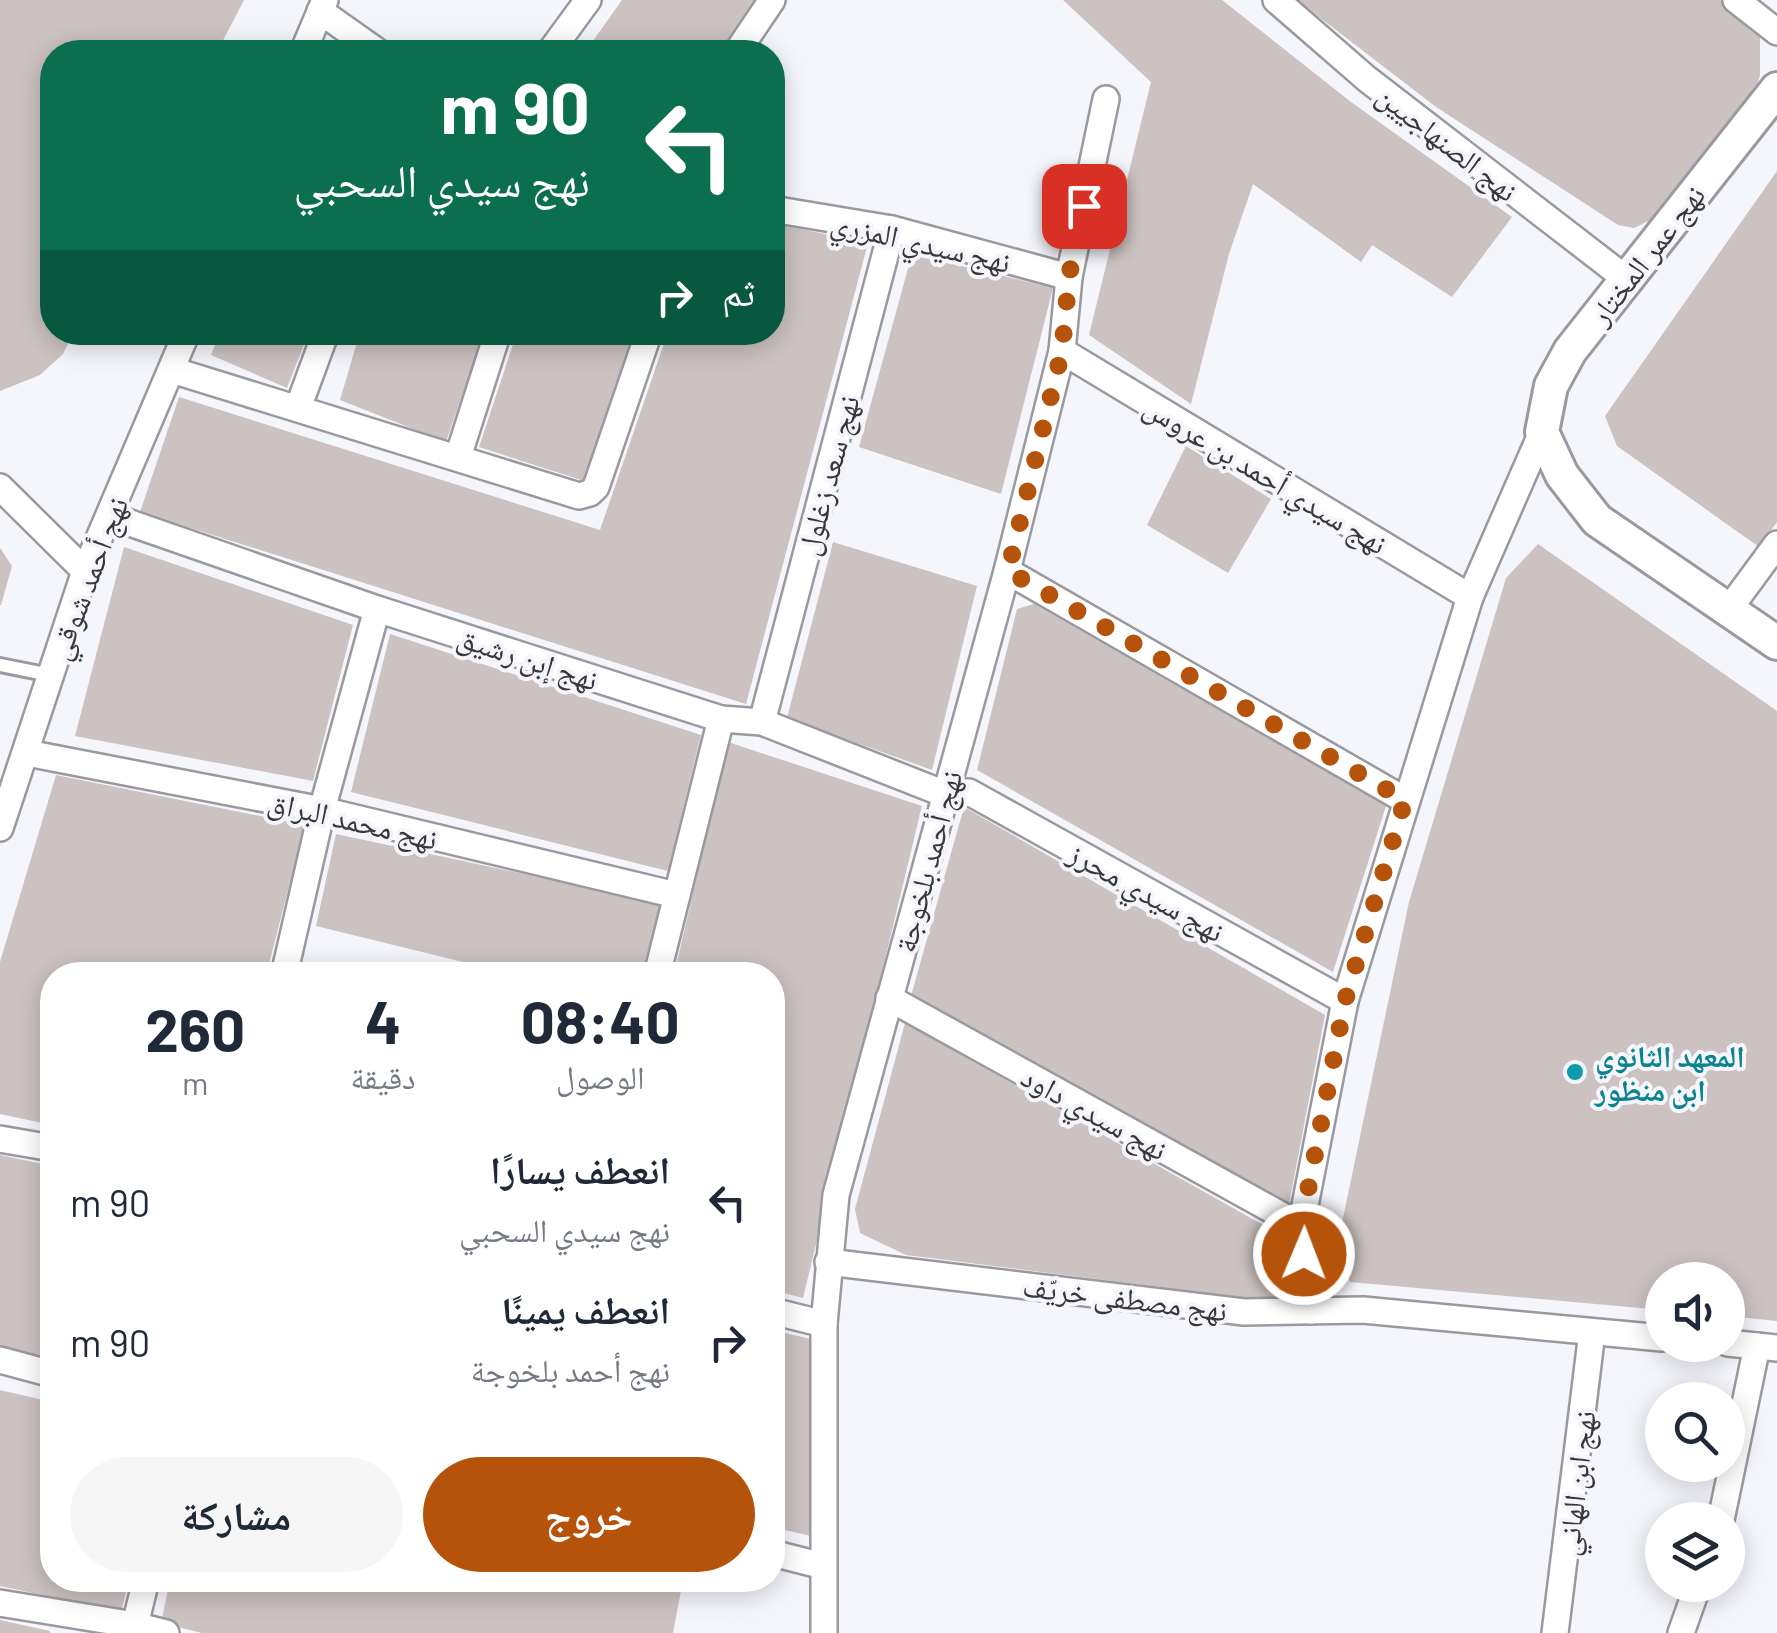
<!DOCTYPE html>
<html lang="ar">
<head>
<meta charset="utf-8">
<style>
	body { margin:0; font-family:Barlow,"Noto Naskh Arabic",sans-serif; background:#f6f6f7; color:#1f2937; direction:rtl; height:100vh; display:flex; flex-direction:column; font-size:38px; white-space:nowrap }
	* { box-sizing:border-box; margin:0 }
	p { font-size:32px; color:#747a83 }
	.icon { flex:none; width:55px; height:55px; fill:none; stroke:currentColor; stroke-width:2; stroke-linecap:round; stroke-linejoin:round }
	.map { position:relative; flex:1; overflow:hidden; direction:ltr }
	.sheet { position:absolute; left:40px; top:962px; width:745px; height:630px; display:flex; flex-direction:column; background:#fff; border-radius:40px; box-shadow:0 5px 25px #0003; direction:rtl }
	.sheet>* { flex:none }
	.top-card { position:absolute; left:40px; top:40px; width:745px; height:305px; border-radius:40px; box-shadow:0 5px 25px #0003; direction:rtl; background:#0b6e4f; color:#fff; overflow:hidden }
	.tools { position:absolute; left:1645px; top:1262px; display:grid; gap:20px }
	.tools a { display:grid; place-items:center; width:100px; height:100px; border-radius:50%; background:#fff; box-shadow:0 5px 25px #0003; font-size:50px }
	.pin { position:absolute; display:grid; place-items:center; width:85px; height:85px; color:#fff; margin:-42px; border-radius:20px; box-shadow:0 5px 15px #0006 }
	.me { position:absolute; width:110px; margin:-55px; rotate:1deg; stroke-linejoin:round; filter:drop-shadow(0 0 8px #0008) }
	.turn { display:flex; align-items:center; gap:35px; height:210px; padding:0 30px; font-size:45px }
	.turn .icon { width:130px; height:130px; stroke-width:2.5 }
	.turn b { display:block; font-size:70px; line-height:85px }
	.then { display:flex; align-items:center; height:95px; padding:0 30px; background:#0003; gap:20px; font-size:38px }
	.eta { display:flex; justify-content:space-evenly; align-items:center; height:170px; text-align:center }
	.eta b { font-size:60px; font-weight:700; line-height:70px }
	.primary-button { display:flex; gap:20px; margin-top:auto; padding:20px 30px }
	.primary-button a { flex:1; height:115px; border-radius:60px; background:#b45309; color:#fff; font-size:40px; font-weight:700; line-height:115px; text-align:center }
	.primary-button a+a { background:#f6f6f7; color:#1f2937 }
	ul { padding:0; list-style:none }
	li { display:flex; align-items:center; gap:30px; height:140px; padding:0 30px }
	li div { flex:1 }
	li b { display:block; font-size:38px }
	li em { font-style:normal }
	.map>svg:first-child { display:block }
	.building { fill:#cbc2c1 }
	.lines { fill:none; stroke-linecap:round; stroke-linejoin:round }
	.service-casing { stroke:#99999f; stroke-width:18 }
	.minor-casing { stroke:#99999f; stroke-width:30 }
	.tertiary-casing { stroke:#99999f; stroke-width:38 }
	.service { stroke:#fff; stroke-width:12 }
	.minor { stroke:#fff; stroke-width:25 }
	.tertiary { stroke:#fff; stroke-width:32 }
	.route { stroke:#b45309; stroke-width:18; stroke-dasharray:0 32.4 }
	.culture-dot { fill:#0f9aa8; stroke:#f5f5fc; stroke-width:4 }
	.labels { text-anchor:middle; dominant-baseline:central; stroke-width:8; stroke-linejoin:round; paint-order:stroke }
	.street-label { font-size:30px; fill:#38383b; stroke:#f5f5fc }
	.culture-label { font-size:30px; font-weight:bold; fill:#0d838f; stroke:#f5f5fc; text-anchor:start }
</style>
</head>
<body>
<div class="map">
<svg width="1777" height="1633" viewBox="0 0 1777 1633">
	<rect width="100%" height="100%" fill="#f5f5fc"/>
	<g class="building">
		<polygon points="0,0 244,0 217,52 52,52 52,332 74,332 63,354 40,375 0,391"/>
		<polygon points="622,0 764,0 725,52 585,52"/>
		<polygon points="1063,0 1222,0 1351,102 1512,217 1452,297 1372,245 1361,262 1253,184 1229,254 1191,404 1089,335 1151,82"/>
		<polygon points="1297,0 1720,0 1754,22 1760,37 1760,75 1756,89 1715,145 1657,217 1634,228 1618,225 1436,107"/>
		<polygon points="1777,171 1777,522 1759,547 1617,446 1605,416"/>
		<polygon points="772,223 868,243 746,704 140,512 179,397 600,530 668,332 772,332"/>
		<polygon points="912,254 1053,288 1001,494 859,447"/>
		<polygon points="220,332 309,332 287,388 211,355"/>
		<polygon points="360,332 484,332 446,442 340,400"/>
		<polygon points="517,332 638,332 587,482 479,447"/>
		<polygon points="1186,446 1271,499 1228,573 1147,525"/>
		<polygon points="833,542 977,586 932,770 787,718"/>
		<polygon points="1538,544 1777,711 1777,1321 1728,1316 1728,1280 1662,1280 1662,1310 1350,1282 1338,1242 1409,902 1506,578"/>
		<polygon points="124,547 353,625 313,781 75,736"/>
		<polygon points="0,548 12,566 1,605 0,605"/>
		<polygon points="1034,604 1386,806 1333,972 977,770 1017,609"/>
		<polygon points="390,634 701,735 668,871 351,792"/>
		<polygon points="728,742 922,806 803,1298 772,1290 772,975 674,975"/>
		<polygon points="56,775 305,825 266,975 52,975 52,1125 0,1114 0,962"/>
		<polygon points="964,807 1325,1015 1289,1204 911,996"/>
		<polygon points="336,834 661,903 641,975 516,975 316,926"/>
		<polygon points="905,1023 1286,1238 1279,1302 906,1255 860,1233 855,1209"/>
		<polygon points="0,1155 52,1166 52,1363 0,1349"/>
		<polygon points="772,1330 811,1339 815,1537 772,1527"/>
		<polygon points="0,1390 52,1402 52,1580 129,1580 121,1612 0,1586"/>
		<polygon points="170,1580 683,1580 673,1633 202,1633 161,1623"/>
		<polygon points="0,1620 50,1631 50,1633 0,1633"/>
	</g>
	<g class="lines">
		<defs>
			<polyline id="service" points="0,665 50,675"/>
			<g id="minor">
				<polyline points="1276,0 1367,79 1625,278"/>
				<polyline points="1736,0 1777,32"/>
				<polyline points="320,11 378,52"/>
				<polyline points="303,52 325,0"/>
				<polyline points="550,52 588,0"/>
				<polyline points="737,52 772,0"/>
				<polyline points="772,209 892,229 1069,277"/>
				<polyline points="1062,351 1470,597"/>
				<polyline points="172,370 579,496 590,493 596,487 649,332"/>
				<polyline points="298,408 326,332"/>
				<polyline points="458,457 498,332"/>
				<polyline points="0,487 85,571"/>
				<polyline points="110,516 377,609 721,719 762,722 945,794 969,792 1345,1001"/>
				<polyline points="1007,571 1405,800"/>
				<polyline points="1729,609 1777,544"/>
				<polyline points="762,722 892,229"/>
				<polyline points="27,753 322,810 676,895"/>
				<polyline points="0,828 85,571 187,332"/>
				<polyline points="284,975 322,810 377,609"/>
				<polyline points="657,975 721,719"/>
				<polyline points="889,998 1301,1226"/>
				<polyline points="0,1139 52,1148"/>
				<polyline points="828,1262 1244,1312 1363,1310 1662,1338"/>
				<polyline points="772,1311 824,1324"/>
				<polyline points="1311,1311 1301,1226 1345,1001 1470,597 1542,432"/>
				<polyline points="1728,1343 1777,1348"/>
				<polyline points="0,1360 52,1374"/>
				<polyline points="1721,1520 1757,1346"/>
				<polyline points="772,1553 823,1566"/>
				<polyline points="0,1603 135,1625 166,1633"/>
				<polyline points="135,1625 146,1580"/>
				<polyline points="824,1633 824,1324 836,1195 1007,571 1062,351 1069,277 1106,99"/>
				<polyline points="1555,1633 1592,1332"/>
				<polyline points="1681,1633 1698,1585"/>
			</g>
			<polyline id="tertiary" points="1777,89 1570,351 1551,386 1542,432 1562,475 1597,520 1777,643"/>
		</defs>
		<use href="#service" class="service-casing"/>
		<use href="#minor" class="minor-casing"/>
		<use href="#tertiary" class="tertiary-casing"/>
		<use href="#service" class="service"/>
		<use href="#minor" class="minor"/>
		<use href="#tertiary" class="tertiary"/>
	</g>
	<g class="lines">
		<polyline class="route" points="1084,206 1069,276 1062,351 1008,571 1405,800 1345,1001 1301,1226 1304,1254"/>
	</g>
	<circle class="culture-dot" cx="1575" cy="1072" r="10"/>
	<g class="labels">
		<g class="street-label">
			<text transform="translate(1448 142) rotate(38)">نهج الصنهاجيين</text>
			<text transform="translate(921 241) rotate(13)">نهج سيدي المزري</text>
			<text transform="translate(1646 254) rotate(-52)">نهج عمر المختار</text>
			<text transform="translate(1266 474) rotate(31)">نهج سيدي أحمد بن عروس</text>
			<text transform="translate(827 475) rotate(-75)">نهج سعد زغلول</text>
			<text transform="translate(87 578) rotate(-69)">نهج أحمد شوقي</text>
			<text transform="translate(528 657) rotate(18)">نهج إبن رشيق</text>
			<text transform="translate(353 819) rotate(13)">نهج محمد البراق</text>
			<text transform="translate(927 861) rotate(-75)">نهج أحمد بلخوجة</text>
			<text transform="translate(1147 891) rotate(29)">نهج سيدي محرز</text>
			<text transform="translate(1095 1112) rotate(29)">نهج سيدي داود</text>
			<text transform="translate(1125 1297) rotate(7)">نهج مصطفى خريّف</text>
			<text transform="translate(1575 1483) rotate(-83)">نهج ابن الهاني</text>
		</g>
		<g class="culture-label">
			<text x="1595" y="1055">المعهد الثانوي<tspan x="1595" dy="34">ابن منظور</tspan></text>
		</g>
	</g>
</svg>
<div class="tools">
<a><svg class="icon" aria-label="sound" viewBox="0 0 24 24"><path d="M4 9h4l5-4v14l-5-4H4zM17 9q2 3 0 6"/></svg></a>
<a><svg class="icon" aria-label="search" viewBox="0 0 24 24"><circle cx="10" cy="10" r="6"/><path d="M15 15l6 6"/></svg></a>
<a><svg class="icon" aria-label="layers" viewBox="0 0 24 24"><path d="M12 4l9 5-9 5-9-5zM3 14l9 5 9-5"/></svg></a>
</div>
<div class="pin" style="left:1084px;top:206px;background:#d93025"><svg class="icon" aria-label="arrive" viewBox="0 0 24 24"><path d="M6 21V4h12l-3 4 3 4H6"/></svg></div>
<svg class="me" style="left:1304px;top:1254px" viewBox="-20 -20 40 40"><circle r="17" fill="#b45309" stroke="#fff" stroke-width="3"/><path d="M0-11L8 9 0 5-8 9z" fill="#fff"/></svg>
<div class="top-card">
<div class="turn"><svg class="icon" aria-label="left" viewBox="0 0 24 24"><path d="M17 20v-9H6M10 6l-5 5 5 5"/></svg><div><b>90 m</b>نهج سيدي السحبي</div></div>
<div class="then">ثم<svg class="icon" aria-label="right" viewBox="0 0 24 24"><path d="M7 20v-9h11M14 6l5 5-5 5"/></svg></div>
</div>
<section class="sheet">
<div class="eta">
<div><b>08:40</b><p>الوصول</p></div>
<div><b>4</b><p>دقيقة</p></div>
<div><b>260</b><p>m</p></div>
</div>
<ul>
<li><svg class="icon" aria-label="left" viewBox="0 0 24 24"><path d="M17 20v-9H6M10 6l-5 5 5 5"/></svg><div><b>انعطف يسارًا</b><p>نهج سيدي السحبي</p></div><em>90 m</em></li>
<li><svg class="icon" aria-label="right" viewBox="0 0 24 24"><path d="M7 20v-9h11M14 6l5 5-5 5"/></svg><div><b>انعطف يمينًا</b><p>نهج أحمد بلخوجة</p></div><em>90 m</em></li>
</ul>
<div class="primary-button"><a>خروج</a><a>مشاركة</a></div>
</section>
</div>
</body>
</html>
